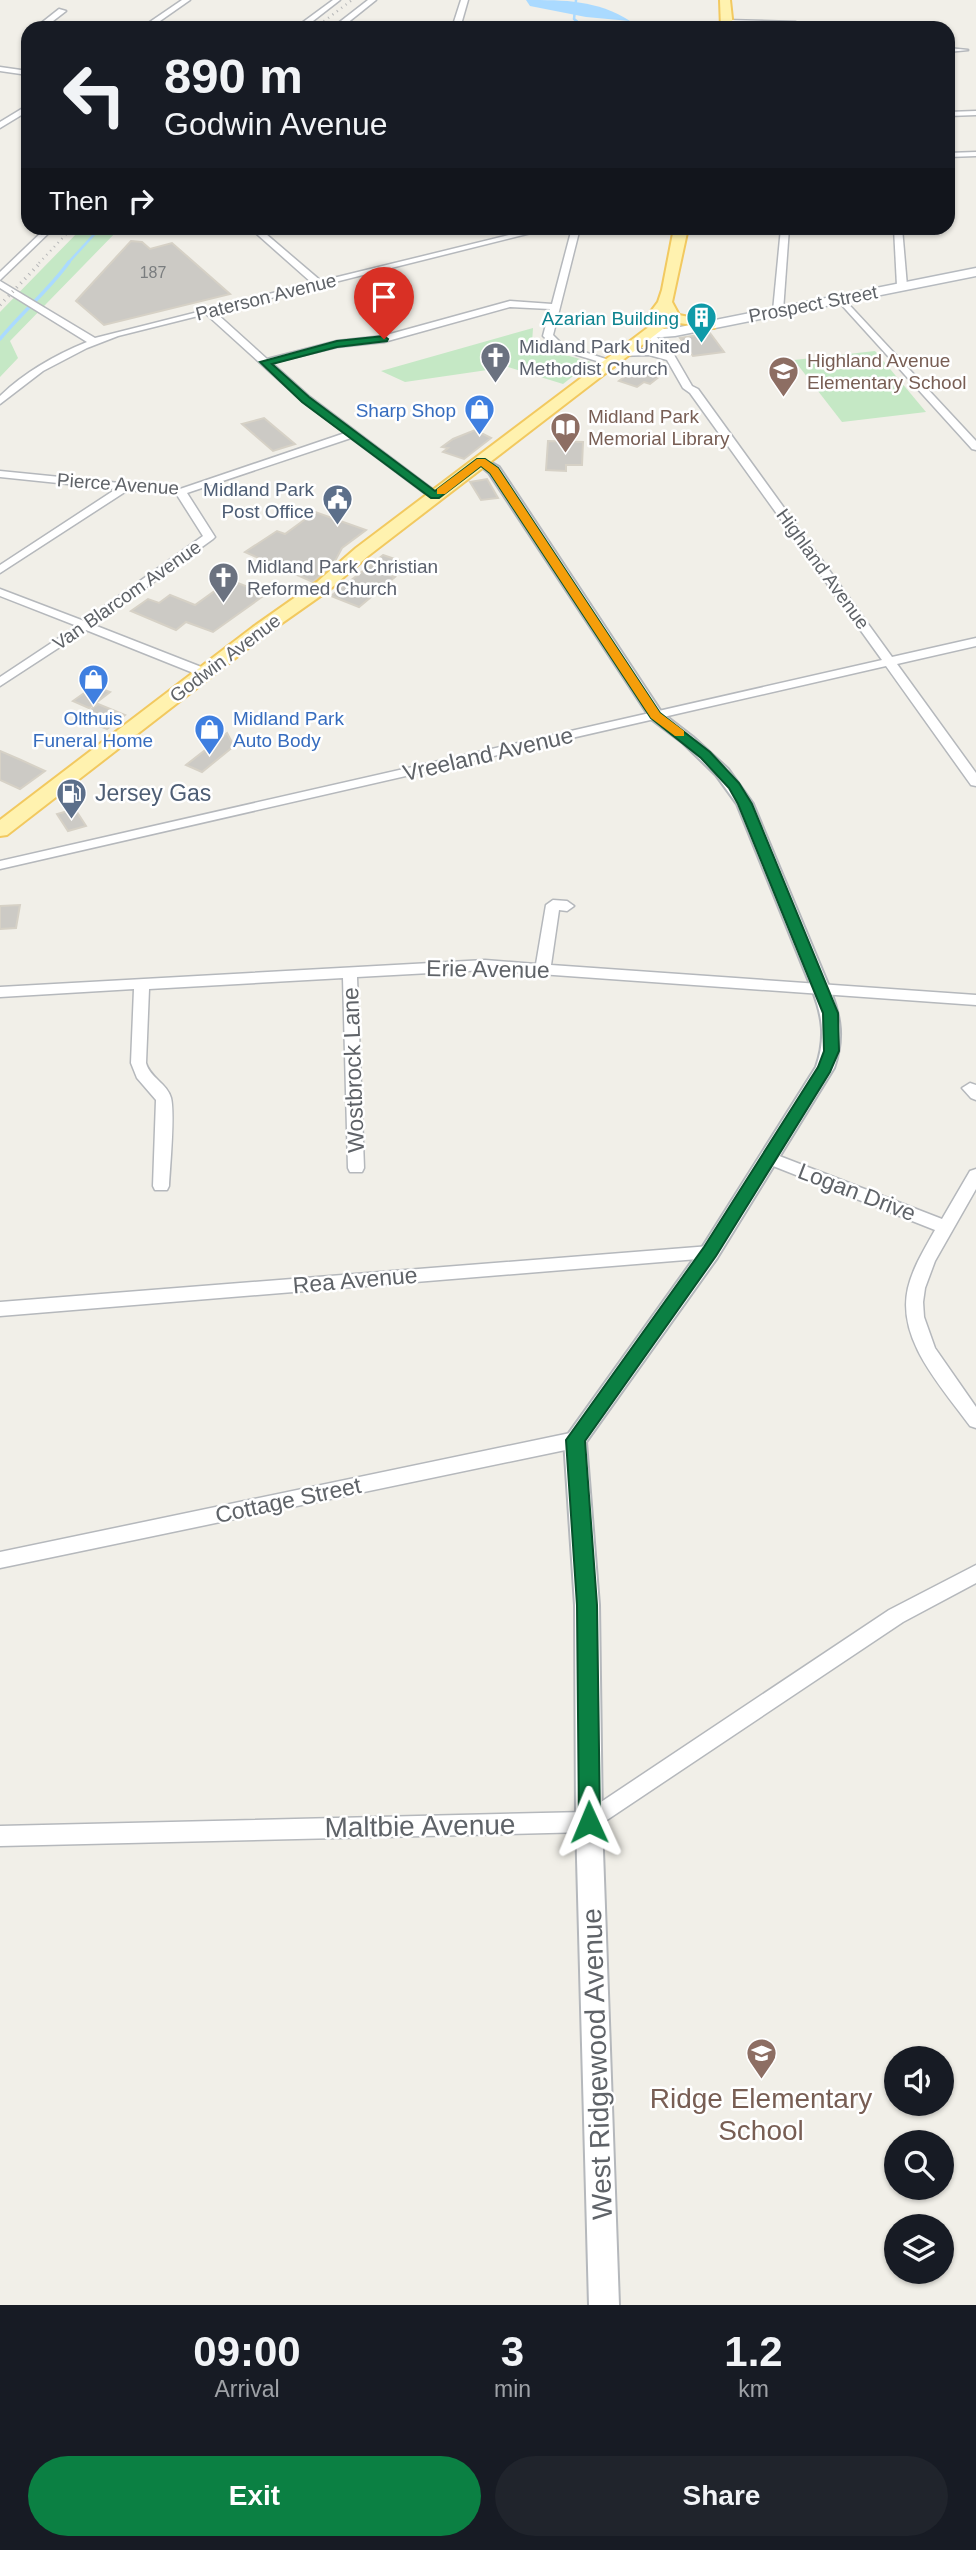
<!DOCTYPE html>
<html lang="en">
<head>
<meta charset="utf-8">
<style>
	body { margin:0; font-family:Helvetica,sans-serif; background:#20242c; color:#f1f3f6; height:100vh; display:flex; flex-direction:column; font-size:26px; white-space:nowrap }
	* { box-sizing:border-box; margin:0 }
	p { font-size:23px; color:#9ea1a6 }
	.icon { flex:none; width:38px; height:38px; fill:none; stroke:currentColor; stroke-width:2; stroke-linecap:round; stroke-linejoin:round }
	.map { position:relative; height:2305px; overflow:hidden }
	.side { display:flex; flex-direction:column; background:#171b24; flex:1 }
	.side>* { flex:none }
	.banner { position:absolute; left:21px; top:21px; width:934px; height:214px; border-radius:21px; box-shadow:0 2px 5px #0004; background:#171b24; color:#f1f3f6; overflow:hidden }
	.controls { position:absolute; left:884px; top:2046px; display:grid; gap:14px }
	.controls a { display:grid; place-items:center; width:70px; height:70px; border-radius:50%; background:#171b24; box-shadow:0 2px 5px #0004; font-size:35px }
	.pin { position:absolute; display:grid; place-items:center; width:60px; height:60px; color:#fff; margin:-72px -30px; border-radius:50% 50% 50% 0; rotate:-45deg; box-shadow:0 0 7px #0007 }
	.pin .icon { rotate:45deg }
	.me { position:absolute; width:77px; margin:-38px; rotate:359deg; stroke-linejoin:round; filter:drop-shadow(0 0 5px #0008) }
	.turn { display:flex; align-items:center; gap:24px; height:147px; padding:0 28px; font-size:32px }
	.turn .icon { width:91px; height:91px; stroke-width:2.5 }
	.turn b { display:block; font-size:49px; line-height:60px }
	.then { display:flex; align-items:center; height:66px; padding:0 28px; background:#0003; gap:14px; font-size:26px }
	.eta { display:flex; justify-content:space-evenly; align-items:center; height:119px; text-align:center }
	.eta b { font-size:42px; font-weight:800; line-height:49px }
	.primary-button { display:flex; gap:14px; margin-top:auto; padding:14px 28px }
	.primary-button a { flex:1; height:80px; border-radius:42px; background:#0b8043; color:#fff; font-size:28px; font-weight:800; line-height:80px; text-align:center }
	.primary-button a+a { background:#20242c; color:#f1f3f6 }
	.map>svg:first-child { display:block }
	.green { fill:#c5e8c5 }
	.water { fill:#aadaff }
	.lines { fill:none; stroke-linecap:round; stroke-linejoin:round }
	.stream-far1 { stroke:#aadaff; stroke-width:2.5 }
	.stream { stroke:#aadaff; stroke-width:3.5 }
	.building { fill:#cccac5; stroke:#d6d1c6; stroke-width:2 }
	.minor-casing { stroke:#b5b8bc; stroke-width:3 }
	.tertiary-casing { stroke:#b5b8bc; stroke-width:4 }
	.secondary-casing { stroke:#b6babf; stroke-width:3 }
	.primary-casing { stroke:#f2c960; stroke-width:4 }
	.minor { fill:#fff; fill-rule:evenodd }
	.tertiary { fill:#fff; fill-rule:evenodd }
	.secondary { fill:#fff; fill-rule:evenodd }
	.primary { fill:#fff2af; fill-rule:evenodd }
	.rail-far1 { stroke:#b6b7b8; stroke-width:2.5; stroke-dasharray:1 4.5; stroke-linecap:butt }
	.rail { stroke:#b6b7b8; stroke-width:3.5; stroke-dasharray:1 5; stroke-linecap:butt }
	.route { fill:#0b8043; stroke:#07532c; stroke-width:2 }
	.slow { fill:#f59e0b }
	.labels { text-anchor:middle; dominant-baseline:central; stroke-width:5; stroke-linejoin:round; paint-order:stroke }
	.far-number-label { font-size:16px; fill:#7a7d7f }
	.far-street-label { font-size:19px; fill:#5f6368; stroke:#fff }
	.far-culture-label { font-size:19px; fill:#0d838f; stroke:#fff; text-anchor:end }
	.far-worship-label { font-size:19px; fill:#5b616d; stroke:#fff; text-anchor:start }
	.far-education-label { font-size:19px; fill:#785e54; stroke:#fff; text-anchor:start }
	.far-shop-label { font-size:19px; fill:#366cbe; stroke:#fff; text-anchor:end }
	.far-service-label { font-size:19px; fill:#4e5e75; stroke:#fff; text-anchor:end }
	.street-label { font-size:23px; fill:#5f6368; stroke:#fff }
	.service-label { font-size:23px; fill:#4e5e75; stroke:#fff; text-anchor:start }
	.near-street-label { font-size:28px; fill:#5f6368; stroke:#fff }
	.near-education-label { font-size:28px; fill:#785e54; stroke:#fff }
</style>
</head>
<body>
<div class="map">
<svg width="976" height="2305" viewBox="0 0 976 2305">
	<rect width="100%" height="100%" fill="#f1efe8"/>
	<g class="green">
		<polygon points="82,228 120,228 10,341 18,358 0,377 0,312"/>
		<polygon points="533,328 532,343 540,348 591,362 563,384 508,367 405,382 381,371"/>
		<polygon points="875,351 926,412 842,422 794,360"/>
	</g>
	<path class="water" d="M 526,0 C 565,0 597,0 630,21 L 586,17 L 530,6 Z"/>
	<g class="lines">
		<g class="stream-far1">
			<polyline points="576,0 574,19 585,28"/>
			<polyline points="68,263 100,228"/>
		</g>
		<path class="stream" d="M 0,339 C 22,312 49,290 69,262"/>
	</g>
	<g class="building">
		<polygon points="131,241 142,242 150,249 172,243 230,294 104,325 76,301"/>
		<polygon points="710,333 724,352 693,356 680,338"/>
		<polygon points="639,366 664,373 650,384 644,382 637,387 619,381"/>
		<polygon points="264,418 277,429 295,444 273,451 242,424"/>
		<polygon points="475,430 491,438 464,459 443,452 448,448 442,447 453,439"/>
		<polygon points="548,441 583,442 582,465 566,465 566,471 546,470"/>
		<polygon points="487,479 498,498 481,500 470,482"/>
		<polygon points="315,512 366,530 342,548 334,563 313,582 245,552 277,531 285,534"/>
		<polygon points="383,555 398,560 382,573 395,577 359,607 331,596"/>
		<polygon points="230,580 266,594 213,632 186,622 176,630 131,611 148,599 159,603 170,595 195,605"/>
		<polygon points="94,686 110,692 89,708 73,701"/>
		<polygon points="98,704 125,715 107,729 80,718"/>
		<polygon points="227,733 234,746 202,772 186,765"/>
		<polygon points="0,751 21,760 45,771 20,789 0,780"/>
		<polygon points="75,809 86,826 68,831 57,814"/>
		<polygon points="20,905 16,928 0,929 0,906"/>
	</g>
	<g class="lines">
		<defs>
			<g id="minor">
				<polygon points="182,0 190,0 150,28 141,28"/>
				<polygon points="333,0 340,0 304,28 295,28"/>
				<polygon points="368,0 376,0 341,28 332,28"/>
				<polygon points="461,0 468,0 460,28 452,28"/>
				<polygon points="59,9 66,11 44,28 35,28"/>
				<polygon points="727,20 795,22 814,28 724,24"/>
				<polygon points="948,48 968,50 948,52"/>
				<polygon points="0,67 28,71 28,75 0,71"/>
				<polygon points="28,105 28,111 0,128 0,122"/>
				<polygon points="976,111 976,115 948,116 948,112"/>
				<polygon points="976,152 976,156 948,157 948,153"/>
				<polygon points="46,228 54,228 0,280 0,272"/>
				<path d="M 250,228 L 259,228 L 321,281 L 538,228 L 551,228 L 215,312 L 267,359 L 337,341 L 383,336 L 510,301 L 552,304 L 572,228 L 580,228 L 553,335 L 563,345 L 615,362 L 610,365 L 557,349 L 543,336 L 550,309 L 510,307 L 384,342 L 337,347 L 272,363 L 310,397 L 439,494 L 439,498 L 431,498 L 351,438 L 187,493 L 215,537 L 213,539 L 94,625 L 209,670 L 209,676 L 201,676 L 86,630 L 0,686 L 0,677 L 77,626 L 0,596 L 0,589 L 84,621 L 203,536 L 177,495 L 128,490 L 0,573 L 0,565 L 116,489 L 0,477 L 0,471 L 180,489 L 345,433 L 302,401 L 206,314 L 118,336 L 87,348 L 43,371 L 0,404 L 0,396 C 25,372 55,355 87,342 L 0,288 L 0,281 L 95,338 L 312,283 Z"/>
				<polygon points="781,228 789,228 783,311 778,314 773,311"/>
				<polygon points="894,228 902,228 907,286 902,289 897,286"/>
				<polygon points="841,296 976,441 976,450 972,449 838,301 836,299"/>
				<polygon points="649,331 670,348 692,386 698,389 892,657 976,638 976,646 897,664 976,773 976,786 971,785 886,666 0,869 0,861 882,660 690,393 683,388 667,360 649,355 618,356 618,352 621,351 649,349 664,353 644,334"/>
				<path d="M 553,900 L 567,901 L 574,906 L 567,911 L 559,910 L 551,965 L 976,995 L 976,1005 L 485,970 L 357,977 L 364,1168 L 362,1172 L 350,1172 L 348,1168 L 343,978 L 149,989 L 146,1063 C 150,1078 167,1083 171,1098 C 175,1114 170,1166 169,1186 L 167,1190 L 155,1190 L 153,1186 L 156,1100 L 137,1078 L 131,1063 L 134,989 L 0,997 L 0,987 L 485,960 L 536,964 L 546,905 Z"/>
				<polygon points="970,1083 976,1085 976,1100 971,1098 962,1088"/>
				<path d="M 769,1152 L 942,1219 L 970,1171 L 976,1169 L 976,1189 L 935,1261 L 925,1288 L 923,1302 L 924,1317 L 935,1348 L 976,1407 L 976,1428 L 970,1426 C 942,1387 896,1340 908,1288 C 913,1267 925,1248 935,1230 L 763,1162 L 761,1158 L 763,1154 Z"/>
				<polygon points="710,1246 716,1247 718,1252 716,1257 710,1258 0,1316 0,1302"/>
				<polygon points="575,1432 581,1435 584,1440 581,1445 575,1448 0,1568 0,1552"/>
				<polygon points="976,1565 976,1583 903,1622 589,1832 0,1846 0,1826 586,1812 889,1610"/>
			</g>
			<path id="tertiary" d="M 481,457 L 499,467 L 662,713 L 693,737 L 728,769 L 753,804 L 830,989 C 841,1018 844,1039 834,1068 L 717,1258 L 586,1442 L 599,1605 L 602,1822 L 619,2305 L 589,2305 L 576,1822 L 575,1605 L 564,1440 L 703,1246 L 816,1067 C 826,1038 823,1017 812,989 L 737,804 L 716,775 L 683,743 L 651,719 L 489,473 L 475,461 Z"/>
			<polygon id="secondary" points="976,268 976,276 675,336 649,338 643,334 649,330 675,328"/>
			<g id="primary">
				<polygon points="720,0 730,0 733,28 721,28"/>
				<polygon points="674,228 688,228 672,302 679,315 714,322 716,325 714,328 672,322 368,556 329,590 265,635 7,835 0,836 0,820 253,627 317,582 356,548 650,326 643,322 658,302 662,290"/>
			</g>
		</defs>
		<use href="#minor" class="minor-casing"/>
		<use href="#tertiary" class="tertiary-casing"/>
		<use href="#secondary" class="secondary-casing"/>
		<use href="#primary" class="primary-casing"/>
		<use href="#minor" class="minor"/>
		<use href="#tertiary" class="tertiary"/>
		<use href="#secondary" class="secondary"/>
		<use href="#primary" class="primary"/>
		<g class="rail-far1">
			<polyline points="315,28 352,0"/>
			<polyline points="39,263 72,228"/>
		</g>
		<polyline class="rail" points="0,305 41,262"/>
	</g>
	<polygon class="route" points="384,336 388,339 387,341 337,347 272,364 309,397 435,491 477,459 485,459 498,468 660,713 710,752 739,783 752,804 838,1013 839,1051 830,1072 716,1256 585,1441 597,1605 600,1822 597,1830 589,1833 582,1830 579,1822 577,1605 566,1440 704,1247 818,1067 824,1051 823,1013 738,804 729,788 701,758 651,718 490,473 481,466 439,498 431,498 302,402 260,362 337,341"/>
	<polygon class="slow" points="477,459 485,459 498,468 660,713 684,731 684,736 675,736 651,718 490,473 481,466 445,494 437,494 437,489"/>
	<defs>
		<symbol id="building-pin" viewBox="-11 -11 22 30"><path d="M0 17L-7.5 6A9.5 9.5 0 1 1 7.5 6Z" fill="#0f9aa8" stroke="#fff"/><path d="M-4-6H4V6H1V3H-1V6H-4ZM-2.5-4.3h1.7v1.8h-1.7ZM.8-4.3h1.7v1.8H.8ZM-2.5-1h1.7V.8h-1.7ZM.8-1h1.7V.8H.8Z" fill="#fff"/></symbol>
		<symbol id="church-pin" viewBox="-11 -11 22 30"><path d="M0 17L-7.5 6A9.5 9.5 0 1 1 7.5 6Z" fill="#6b7280" stroke="#fff"/><path d="M-1.2-6h2.4v3.5h3.3v2.4h-3.3V6h-2.4V-.1h-3.3v-2.4h3.3Z" fill="#fff"/></symbol>
		<symbol id="school-pin" viewBox="-11 -11 22 30"><path d="M0 17L-7.5 6A9.5 9.5 0 1 1 7.5 6Z" fill="#8d6e63" stroke="#fff"/><path d="M0-5L7-2L0 1L-7-2ZM-4 1L0 2.5L4 1V4Q0 6-4 4Z" fill="#fff"/></symbol>
		<symbol id="shop-pin" viewBox="-11 -11 22 30"><path d="M0 17L-7.5 6A9.5 9.5 0 1 1 7.5 6Z" fill="#3f7fe0" stroke="#fff"/><path d="M-5-2.5h2.3a2.7 3.5 0 0 1 5.4 0H5L5.5 6h-11ZM-1.5-2.5h3a1.5 2.3 0 0 0-3 0Z" fill="#fff"/></symbol>
		<symbol id="library-pin" viewBox="-11 -11 22 30"><path d="M0 17L-7.5 6A9.5 9.5 0 1 1 7.5 6Z" fill="#8d6e63" stroke="#fff"/><path d="M-6-4Q-3-5.5-.7-3.5V5Q-3 3-6 4ZM6-4Q3-5.5 .7-3.5V5Q3 3 6 4Z" fill="#fff"/></symbol>
		<symbol id="civic-pin" viewBox="-11 -11 22 30"><path d="M0 17L-7.5 6A9.5 9.5 0 1 1 7.5 6Z" fill="#5c6f8a" stroke="#fff"/><path d="M-.6-6.5H3V-4.5H.6V-3L4-1V1h2V6H-6V1h2V-1L-.6-3ZM-1.2 2.5V6h2.4V2.5Z" fill="#fff"/></symbol>
		<symbol id="fuel-pin" viewBox="-11 -11 22 30"><path d="M0 17L-7.5 6A9.5 9.5 0 1 1 7.5 6Z" fill="#5c6f8a" stroke="#fff"/><path d="M-5.5-6h7V0h2V4h1.3V-2.5L3-4.5l.8-.8L6-3V5H2.5V1h-1V6h-7ZM-4.2-4.7v3.2H.2V-4.7Z" fill="#fff"/></symbol>
	</defs>
	<g fill-rule="evenodd">
		<use href="#building-pin" x="684" y="300" width="35" height="47"/>
		<use href="#church-pin" x="478" y="340" width="35" height="47"/>
		<use href="#school-pin" x="766" y="354" width="35" height="47"/>
		<use href="#shop-pin" x="462" y="392" width="35" height="47"/>
		<use href="#library-pin" x="548" y="410" width="35" height="47"/>
		<use href="#civic-pin" x="320" y="482" width="35" height="47"/>
		<use href="#church-pin" x="206" y="560" width="35" height="47"/>
		<use href="#shop-pin" x="76" y="662" width="35" height="47"/>
		<use href="#shop-pin" x="192" y="712" width="35" height="47"/>
		<use href="#fuel-pin" x="54" y="776" width="35" height="47"/>
		<use href="#school-pin" x="744" y="2036" width="35" height="47"/>
	</g>
	<g class="labels">
		<g class="far-number-label">
			<text x="153" y="272">187</text>
		</g>
		<g class="far-street-label">
			<text transform="translate(266 297) rotate(-14)">Paterson Avenue</text>
			<text transform="translate(813 304) rotate(-11)">Prospect Street</text>
			<text transform="translate(118 484) rotate(4)">Pierce Avenue</text>
			<text transform="translate(823 569) rotate(54)">Highland Avenue</text>
			<text transform="translate(127 595) rotate(-35)">Van Blarcom Avenue</text>
			<text transform="translate(225 658) rotate(-37)">Godwin Avenue</text>
		</g>
		<g class="far-culture-label">
			<text x="679" y="318">Azarian Building</text>
		</g>
		<g class="far-worship-label">
			<text x="519" y="346">Midland Park United<tspan x="519" dy="22">Methodist Church</tspan></text>
			<text x="247" y="566">Midland Park Christian<tspan x="247" dy="22">Reformed Church</tspan></text>
		</g>
		<g class="far-education-label">
			<text x="807" y="360">Highland Avenue<tspan x="807" dy="22">Elementary School</tspan></text>
			<text x="588" y="416">Midland Park<tspan x="588" dy="22">Memorial Library</tspan></text>
		</g>
		<g class="far-shop-label">
			<text x="456" y="410">Sharp Shop</text>
			<text x="93" y="718" text-anchor="middle">Olthuis<tspan x="93" dy="22">Funeral Home</tspan></text>
			<text x="233" y="718" text-anchor="start">Midland Park<tspan x="233" dy="22">Auto Body</tspan></text>
		</g>
		<g class="far-service-label">
			<text x="314" y="489">Midland Park<tspan x="314" dy="22">Post Office</tspan></text>
		</g>
		<g class="street-label">
			<text transform="translate(488 754) rotate(-13)">Vreeland Avenue</text>
			<text transform="translate(488 969) rotate(1)">Erie Avenue</text>
			<text transform="translate(353 1070) rotate(-92)">Wostbrock Lane</text>
			<text transform="translate(857 1192) rotate(21)">Logan Drive</text>
			<text transform="translate(355 1280) rotate(-5)">Rea Avenue</text>
			<text transform="translate(288 1500) rotate(-12)">Cottage Street</text>
		</g>
		<g class="service-label">
			<text x="95" y="793">Jersey Gas</text>
		</g>
		<g class="near-street-label">
			<text transform="translate(420 1826) rotate(-1)">Maltbie Avenue</text>
			<text transform="translate(597 2064) rotate(-92)">West Ridgewood Avenue</text>
		</g>
		<g class="near-education-label">
			<text x="761" y="2098">Ridge Elementary<tspan x="761" dy="32">School</tspan></text>
		</g>
	</g>
</svg>
<div class="controls">
<a><svg class="icon" aria-label="sound" viewBox="0 0 24 24"><path d="M4 9h4l5-4v14l-5-4H4zM17 9q2 3 0 6"/></svg></a>
<a><svg class="icon" aria-label="search" viewBox="0 0 24 24"><circle cx="10" cy="10" r="6"/><path d="M15 15l6 6"/></svg></a>
<a><svg class="icon" aria-label="layers" viewBox="0 0 24 24"><path d="M12 4l9 5-9 5-9-5zM3 14l9 5 9-5"/></svg></a>
</div>
<div class="pin" style="left:384px;top:339px;background:#d93025"><svg class="icon" aria-label="arrive" viewBox="0 0 24 24"><path d="M6 21V4h12l-3 4 3 4H6"/></svg></div>
<svg class="me" style="left:589px;top:1822px" viewBox="-20 -20 40 40"><path d="M0-17L14 15 0 8-14 15z" fill="#0b8043" stroke="#fff" stroke-width="4"/></svg>
<div class="banner">
<div class="turn"><svg class="icon" aria-label="left" viewBox="0 0 24 24"><path d="M17 20v-9H6M10 6l-5 5 5 5"/></svg><div><b>890 m</b>Godwin Avenue</div></div>
<div class="then">Then<svg class="icon" aria-label="right" viewBox="0 0 24 24"><path d="M7 20v-9h11M14 6l5 5-5 5"/></svg></div>
</div>
</div>
<section class="side">
<div class="eta">
<div><b>09:00</b><p>Arrival</p></div>
<div><b>3</b><p>min</p></div>
<div><b>1.2</b><p>km</p></div>
</div>
<div class="primary-button"><a>Exit</a><a>Share</a></div>
</section>
</body>
</html>
